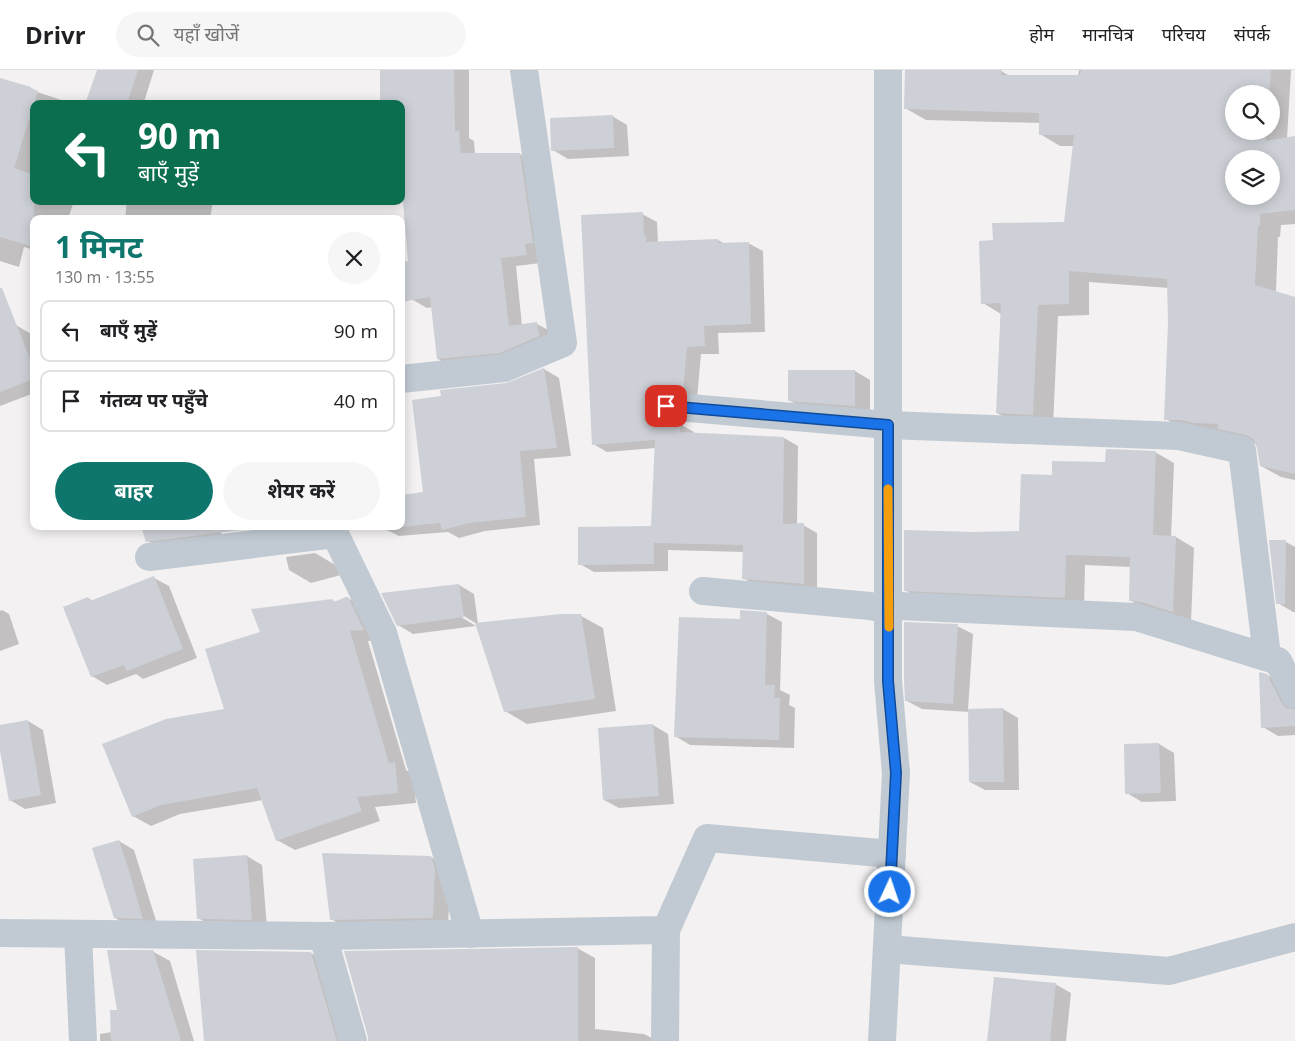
<!DOCTYPE html>
<html lang="hi">
<head>
<meta charset="utf-8">
<style>
	body { margin:0; font-family:"Open Sans","Noto Sans Devanagari",sans-serif; background:#f6f6f6; color:#202124; height:100vh; display:flex; flex-direction:column; font-size:19px; white-space:nowrap }
	* { box-sizing:border-box; margin:0 }
	p { font-size:16px; color:#757577 }
	.icon { flex:none; width:28px; height:28px; fill:none; stroke:currentColor; stroke-width:2; stroke-linecap:round; stroke-linejoin:round }
	.map { position:relative; flex:1; overflow:hidden }
	.panel { position:absolute; left:30px; top:145px; width:375px; height:315px; display:flex; flex-direction:column; background:#fff; border-radius:10px; box-shadow:0 2px 12px #0003 }
	.panel>* { flex:none }
	.guide { position:absolute; left:30px; top:30px; width:375px; height:105px; border-radius:10px; box-shadow:0 2px 12px #0003; background:#0b6e4f; color:#fff; overflow:hidden }
	.buttons { position:absolute; left:1225px; top:15px; display:grid; gap:10px }
	.buttons a { display:grid; place-items:center; width:55px; height:55px; border-radius:50%; background:#fff; box-shadow:0 2px 12px #0003; font-size:25px }
	.pin { position:absolute; display:grid; place-items:center; width:42px; height:42px; color:#fff; margin:-21px; border-radius:10px; box-shadow:0 2px 8px #0006 }
	.me { position:absolute; width:55px; margin:-28px; rotate:3deg; stroke-linejoin:round; filter:drop-shadow(0 0 4px #0008) }
	.turn { display:flex; align-items:center; gap:18px; height:105px; padding:0 25px; font-size:22px }
	.turn .icon { width:65px; height:65px; stroke-width:2.5 }
	.turn b { display:block; font-size:35px; line-height:42px }
	.round { display:grid; place-items:center; flex:none; width:52px; height:52px; border-radius:26px; background:#f6f6f6 }
	.summary { display:flex; align-items:center; justify-content:space-between; height:85px; padding:0 25px }
	h1 { font-size:30px; font-weight:700; line-height:38px; color:#0f766e }
	.primary-button { display:flex; gap:10px; margin-top:auto; padding:10px 25px }
	.primary-button a { flex:1; height:58px; border-radius:30px; background:#0f766e; color:#fff; font-size:20px; font-weight:700; line-height:58px; text-align:center }
	.primary-button a+a { background:#f6f6f6; color:#202124 }
	ul { padding:0; list-style:none }
	li { display:flex; align-items:center; gap:15px; height:62px; margin:0 10px 8px; padding:0 15px; border:2px solid #e0e0e0; border-radius:10px }
	li div { flex:1 }
	li b { display:block; font-size:19px }
	li em { font-style:normal }
	header { display:flex; align-items:center; gap:30px; box-sizing:border-box; height:70px; padding:0 25px; background:#fff; border-bottom:1px solid #e0e0e0 }
	header strong { font-size:24px }
	nav { display:flex; gap:28px; margin-inline-start:auto; font-size:18px }
	.search { width:350px; height:45px; background:#f6f6f6; display:flex; align-items:center; gap:12px; box-sizing:border-box; padding:0 18px; border-radius:28px; color:#757577; font-size:19px }
	.map>svg:first-child { display:block }
	.shadow { fill:#0003; fill-rule:evenodd }
	.building { fill:#cdd0d6; fill-rule:evenodd }
	.lines { fill:none; stroke-linecap:round; stroke-linejoin:round }
	.street { stroke:#c1cad3; stroke-width:28 }
	.route-casing { stroke:#114b97; stroke-width:12 }
	.route { stroke:#1a73e8; stroke-width:9 }
	.slow { stroke:#f59e0b; stroke-width:9 }
</style>
</head>
<body>
<header>
<strong>Drivr</strong>
<div class="search"><svg class="icon" aria-label="search" viewBox="0 0 24 24"><circle cx="10" cy="10" r="6"/><path d="M15 15l6 6"/></svg>यहाँ खोजें</div>
<nav><a>होम</a><a>मानचित्र</a><a>परिचय</a><a>संपर्क</a></nav>
</header>
<div class="map">
<svg width="1295" height="971" viewBox="0 0 1295 971">
	<rect width="100%" height="100%" fill="#f3f1f1"/>
	<g class="shadow">
		<polygon points="98,0 154,0 144,32 148,34 87,34"/>
		<polygon points="381,0 469,0 469,68 474,71 475,84 520,84 535,93 541,193 516,196 522,256 537,254 552,262 554,274 453,297 438,289 432,237 427,238 413,230 401,34 361,34 381,32"/>
		<path d="M 907,0 L 1001,1 L 1010,6 L 1078,6 L 1079,0 L 1291,0 L 1287,69 L 1295,67 L 1295,154 L 1281,155 L 1280,167 L 1278,167 L 1276,222 L 1295,228 L 1295,410 L 1281,407 L 1261,396 L 1257,374 L 1186,361 L 1166,349 L 1169,253 L 1169,218 L 1089,212 L 1089,245 L 1058,246 L 1053,356 L 1017,354 L 997,343 L 1001,244 L 983,233 L 994,171 L 1066,153 L 1074,76 L 1060,76 L 1040,64 L 1040,53 L 926,50 L 905,38 ZM 1234,24 L 1271,24 L 1271,61 L 1234,61 ZM 1234,89 L 1271,89 L 1271,126 L 1234,126 Z"/>
		<polygon points="0,10 74,34 34,34 34,131 74,131 68,149 34,149 34,180 24,177 19,197 0,191"/>
		<polygon points="612,46 627,55 629,86 568,89 553,80"/>
		<polygon points="127,131 213,131 210,149 125,149"/>
		<polygon points="642,144 657,152 658,173 718,170 725,174 748,173 763,181 765,262 718,263 719,284 701,284 697,329 664,343 666,351 667,353 680,354 694,362 694,364 784,368 798,376 797,455 803,455 817,463 817,522 757,516 743,508 744,482 668,480 668,501 594,502 580,494 652,457 656,378 607,382 593,374"/>
		<polygon points="16,255 31,264 34,271 34,323 0,336 0,261"/>
		<polygon points="544,299 559,308 571,386 534,389 540,455 485,461 459,468 448,462 399,466 383,458 383,456 401,456 425,423 443,328 506,315"/>
		<polygon points="855,301 870,310 870,344 804,339 789,330"/>
		<polygon points="1155,382 1174,393 1171,467 1176,467 1194,478 1191,552 1148,541 1130,530 1131,497 1085,495 1084,538 924,531 905,520 974,463 1020,462 1053,406"/>
		<polygon points="219,456 223,470 160,478 148,471"/>
		<polygon points="1286,472 1295,477 1295,542 1293,542 1278,533"/>
		<polygon points="315,483 337,496 341,505 311,513 289,500 286,487"/>
		<polygon points="154,508 169,516 197,588 143,609 136,604 107,615 92,606 88,528 93,531"/>
		<polygon points="459,515 474,524 478,554 581,546 603,558 616,641 527,654 505,641 477,554 459,543 458,545 476,556 413,564 398,555"/>
		<polygon points="348,528 366,539 381,570 368,571 406,700 413,704 416,733 375,737 380,751 295,780 277,770 263,730 180,744 151,756 133,746 226,640 261,563 332,530 337,533"/>
		<polygon points="2,540 9,544 19,574 0,581 0,541"/>
		<polygon points="767,544 782,552 780,620 790,625 789,635 795,638 794,678 690,675 675,666 741,550"/>
		<polygon points="957,556 973,564 968,640 1003,639 1018,648 1019,720 985,720 970,712 970,642 922,639 907,631"/>
		<polygon points="1267,605 1282,614 1295,640 1295,665 1278,666 1263,657"/>
		<polygon points="28,651 43,660 56,733 25,739 10,730 0,674 0,656"/>
		<polygon points="653,655 668,664 674,734 619,738 604,730"/>
		<polygon points="1159,674 1174,683 1176,731 1142,732 1127,723"/>
		<polygon points="119,771 134,780 158,857 130,856 115,848"/>
		<polygon points="247,786 262,795 267,858 214,857 198,848"/>
		<polygon points="431,787 446,796 450,809 448,857 347,858 331,849"/>
		<polygon points="577,878 595,888 595,959 644,964 657,971 369,971"/>
		<polygon points="152,881 170,891 194,971 100,971 100,964 112,962 118,941"/>
		<polygon points="311,883 328,893 351,971 205,971"/>
		<polygon points="1055,914 1071,923 1066,971 988,971"/>
	</g>
	<g class="building">
		<polygon points="97,0 138,0 127,34 85,34"/>
		<polygon points="380,0 454,0 455,61 459,61 461,83 520,83 533,173 525,174 527,185 501,188 509,256 537,252 539,266 500,283 437,289 430,227 401,232 401,192 408,191 401,107 401,34 380,34"/>
		<path d="M 905,0 L 1002,0 L 1001,5 L 1080,5 L 1081,0 L 1271,0 L 1269,24 L 1234,24 L 1234,61 L 1266,61 L 1266,71 L 1295,66 L 1295,140 L 1260,144 L 1260,156 L 1258,156 L 1255,215 L 1295,227 L 1295,404 L 1260,396 L 1257,378 L 1253,369 L 1246,365 L 1218,359 L 1218,354 L 1194,353 L 1180,350 L 1164,350 L 1168,253 L 1167,209 L 1069,201 L 1069,234 L 1038,235 L 1033,345 L 996,343 L 1001,233 L 981,234 L 979,171 L 993,170 L 992,153 L 1064,152 L 1074,65 L 1039,65 L 1039,43 L 904,39 ZM 1234,89 L 1271,89 L 1271,126 L 1234,126 Z"/>
		<polygon points="0,8 31,17 31,18 38,21 14,98 34,105 34,177 0,167"/>
		<polygon points="613,45 614,78 551,81 550,48"/>
		<polygon points="643,142 644,166 646,165 646,172 718,169 718,173 749,172 751,254 704,256 705,276 687,277 683,322 667,320 660,322 654,327 650,335 652,343 658,349 665,352 681,353 680,362 784,367 783,454 804,453 804,514 742,509 743,475 654,473 654,494 578,495 578,457 651,456 655,370 592,375 581,145"/>
		<polygon points="0,218 2,218 34,299 34,309 0,322"/>
		<polygon points="544,298 557,378 520,381 526,447 470,453 442,460 440,453 401,457 401,425 423,422 412,330 441,326 440,320 506,313"/>
		<polygon points="788,300 855,300 855,336 788,331"/>
		<polygon points="1106,379 1156,381 1153,465 1176,466 1173,542 1141,532 1129,531 1130,487 1066,485 1065,528 904,521 904,460 974,462 1019,461 1021,404 1052,405 1052,391 1105,392"/>
		<polygon points="141,456 255,456 256,458 146,472"/>
		<polygon points="1269,470 1286,470 1285,534 1276,534"/>
		<polygon points="154,506 183,579 127,601 124,595 91,607 63,537 88,527 90,531"/>
		<polygon points="459,514 464,547 397,556 381,523"/>
		<polygon points="346,527 348,527 364,560 350,561 389,693 395,692 398,723 357,727 362,741 276,771 257,718 161,735 132,747 102,674 166,649 224,639 205,579 260,562 251,539 332,529 334,532"/>
		<polygon points="740,540 767,542 765,615 775,615 774,628 780,628 779,670 674,667 679,547 740,549"/>
		<polygon points="561,544 581,544 595,629 504,642 475,553"/>
		<polygon points="904,552 958,554 953,634 905,631 904,610"/>
		<polygon points="1259,602 1267,604 1281,632 1286,638 1295,640 1295,656 1261,658"/>
		<polygon points="1003,638 1004,712 969,712 968,639"/>
		<polygon points="28,650 41,725 9,731 0,681 0,655"/>
		<polygon points="653,654 659,726 603,730 598,658"/>
		<polygon points="1159,673 1161,723 1125,724 1124,674"/>
		<polygon points="119,770 129,801 143,849 114,848 92,778"/>
		<polygon points="322,783 431,786 435,799 433,848 330,850"/>
		<polygon points="247,785 252,850 197,849 193,789"/>
		<polygon points="578,877 578,971 368,971 368,967 344,881"/>
		<polygon points="107,880 153,880 181,971 111,971 110,940 117,940"/>
		<polygon points="196,880 311,882 337,971 204,971"/>
		<polygon points="994,907 1056,913 1050,971 987,971"/>
	</g>
	<g class="lines">
		<g class="street">
			<polyline points="401,309 504,298 563,273 524,0"/>
			<polyline points="666,336 888,355 1179,366 1242,380 1267,586"/>
			<polyline points="333,456 335,464 383,563 470,864"/>
			<polyline points="149,487 335,464"/>
			<polyline points="703,521 870,536 889,540 899,536 1136,547 1278,591 1295,625"/>
			<polyline points="0,863 323,866 666,860 707,768 892,784"/>
			<polyline points="78,864 83,971"/>
			<polyline points="323,866 353,971"/>
			<polyline points="887,879 1169,901 1295,867"/>
			<polyline points="665,971 666,860"/>
			<polyline points="882,971 896,703 888,611 888,0"/>
		</g>
	</g>
	<g class="lines">
		<defs>
			<polyline id="route" points="666,336 888,355 888,611 896,703 890,822"/>
		</defs>
		<use href="#route" class="route-casing"/>
		<use href="#route" class="route"/>
		<polyline class="slow" points="888,419 889,557"/>
	</g>
</svg>
<div class="buttons">
<a><svg class="icon" aria-label="search" viewBox="0 0 24 24"><circle cx="10" cy="10" r="6"/><path d="M15 15l6 6"/></svg></a>
<a><svg class="icon" aria-label="layers" viewBox="0 0 24 24"><path d="M12 4l9 5-9 5-9-5zM3 14l9 5 9-5"/></svg></a>
</div>
<div class="pin" style="left:666px;top:336px;background:#d93025"><svg class="icon" aria-label="arrive" viewBox="0 0 24 24"><path d="M6 21V4h12l-3 4 3 4H6"/></svg></div>
<svg class="me" style="left:890px;top:822px" viewBox="-20 -20 40 40"><circle r="17" fill="#1a73e8" stroke="#fff" stroke-width="3"/><path d="M0-11L8 9 0 5-8 9z" fill="#fff"/></svg>
<div class="guide">
<div class="turn"><svg class="icon" aria-label="left" viewBox="0 0 24 24"><path d="M17 20v-9H6M10 6l-5 5 5 5"/></svg><div><b>90 m</b>बाएँ मुड़ें</div></div>
</div>
<section class="panel">
<div class="summary"><div><h1>1 मिनट</h1><p>130 m · 13:55</p></div><a class="round"><svg class="icon" aria-label="close" viewBox="0 0 24 24"><path d="M6 6l12 12M18 6L6 18"/></svg></a></div>
<ul>
<li><svg class="icon" aria-label="left" viewBox="0 0 24 24"><path d="M17 20v-9H6M10 6l-5 5 5 5"/></svg><div><b>बाएँ मुड़ें</b></div><em>90 m</em></li>
<li><svg class="icon" aria-label="arrive" viewBox="0 0 24 24"><path d="M6 21V4h12l-3 4 3 4H6"/></svg><div><b>गंतव्य पर पहुँचे</b></div><em>40 m</em></li>
</ul>
<div class="primary-button"><a>बाहर</a><a>शेयर करें</a></div>
</section>
</div>
</body>
</html>
